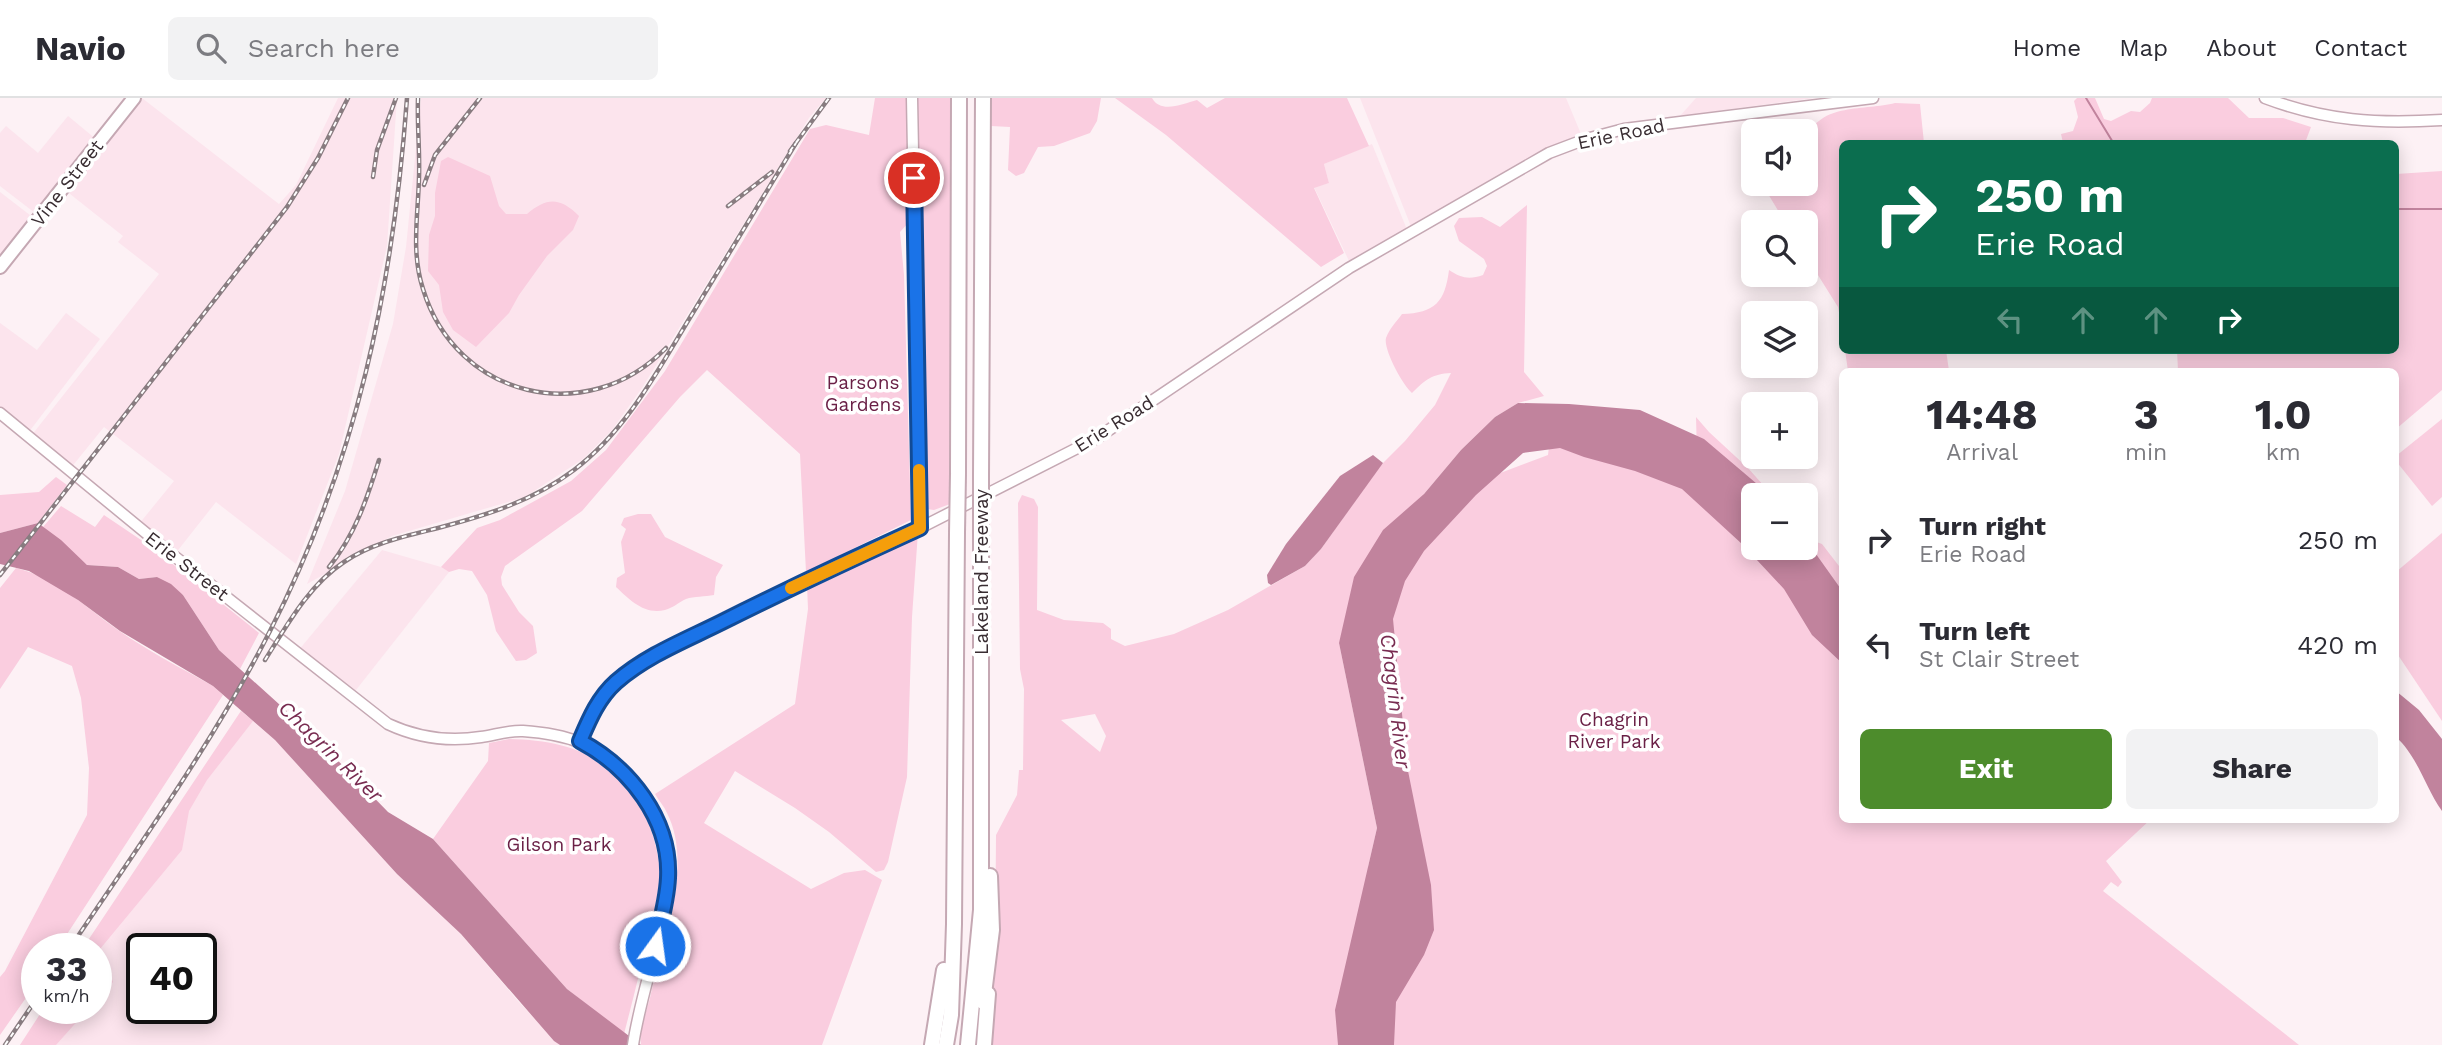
<!DOCTYPE html>
<html lang="en">
<head>
<meta charset="utf-8">
<style>
	body { margin:0; font-family:"Work Sans",sans-serif; background:#f2f2f3; color:#2b2b33; height:100vh; display:flex; flex-direction:column; font-size:26px; white-space:nowrap }
	* { box-sizing:border-box; margin:0 }
	p { font-size:23px; color:#7c7c81 }
	.icon { flex:none; width:38px; height:38px; fill:none; stroke:currentColor; stroke-width:2; stroke-linecap:round; stroke-linejoin:round }
	.map { position:relative; flex:1; overflow:hidden }
	.drawer { position:absolute; left:1839px; top:270px; width:560px; height:455px; display:flex; flex-direction:column; background:#fff; border-radius:10px; box-shadow:0 4px 18px #0003 }
	.drawer>* { flex:none }
	.guide { position:absolute; left:1839px; top:42px; width:560px; height:214px; border-radius:10px; box-shadow:0 4px 18px #0003; background:#0b6e4f; color:#fff; overflow:hidden }
	.controls { position:absolute; left:1741px; top:21px; display:grid; gap:14px }
	.controls a { display:grid; place-items:center; width:77px; height:77px; border-radius:10px; background:#fff; box-shadow:0 4px 18px #0003; font-size:35px }
	.speed { position:absolute; left:21px; top:835px; display:flex; gap:14px; font-size:35px; font-weight:700; text-align:center }
	.speed>* { display:grid; place-content:center; width:91px; height:91px; border-radius:50%; background:#fff; box-shadow:0 4px 18px #0003; line-height:1 }
	.speed small { font-size:18px; font-weight:400 }
	.speed .limit { border:4px solid #111; border-radius:10px; background:#fff; color:#111 }
	.pin { position:absolute; display:grid; place-items:center; width:60px; height:60px; color:#fff; margin:-30px; border:4px solid #fff; border-radius:50%; box-shadow:0 2px 7px #0007 }
	.me { position:absolute; width:77px; margin:-38px; rotate:14deg; stroke-linejoin:round; filter:drop-shadow(0 0 5px #0008) }
	.turn { display:flex; align-items:center; gap:24px; height:147px; padding:0 21px; font-size:32px }
	.turn .icon { width:91px; height:91px; stroke-width:2.5 }
	.turn b { display:block; font-size:49px; line-height:60px }
	.lanes { display:flex; align-items:center; height:66px; padding:0 21px; background:#0003; justify-content:center; gap:35px; direction:ltr }
	.lanes .off { opacity:.35 }
	.eta { display:flex; justify-content:space-evenly; align-items:center; height:119px; text-align:center }
	.eta b { font-size:42px; font-weight:700; line-height:49px }
	.button { display:flex; gap:14px; margin-top:auto; padding:14px 21px }
	.button a { flex:1; height:80px; border-radius:10px; background:#4d8c2c; color:#fff; font-size:28px; font-weight:700; line-height:80px; text-align:center }
	.button a+a { background:#f2f2f3; color:#2b2b33 }
	ul { padding:0; list-style:none }
	li { display:flex; align-items:center; gap:21px; height:105px; padding:0 21px }
	li div { flex:1 }
	li b { display:block; font-size:26px }
	li em { font-style:normal }
	header { display:flex; align-items:center; gap:42px; box-sizing:border-box; height:98px; padding:0 35px; background:#fff; border-bottom:2px solid #e1e1e2 }
	header strong { font-size:33px }
	nav { display:flex; gap:38px; margin-inline-start:auto; font-size:24px }
	.search { width:490px; height:63px; background:#f2f2f3; display:flex; align-items:center; gap:18px; box-sizing:border-box; padding:0 24px; border-radius:10px; color:#7c7c81; font-size:26px }
	.map>svg:first-child { display:block }
	.built { fill:#fce4ed; fill-rule:evenodd }
	.green { fill:#facddf; fill-rule:evenodd }
	.water { fill:#c1839d }
	.lines { fill:none; stroke-linecap:round; stroke-linejoin:round }
	.stream { stroke:#c1839d; stroke-width:2 }
	.minor-casing { stroke:#c5a8b3; stroke-width:13 }
	.major-casing { stroke:#c5a8b3; stroke-width:16 }
	.highway-casing { stroke:#c5a8b3; stroke-width:18 }
	.minor { stroke:#fff; stroke-width:10 }
	.major { stroke:#fff; stroke-width:12 }
	.highway { stroke:#fff; stroke-width:14 }
	.rail-casing { stroke:#887c80; stroke-width:4.5 }
	.rail { stroke:#fff; stroke-width:2; stroke-dasharray:5; stroke-linecap:butt }
	.highway-bridge-casing { stroke:#c5a8b3; stroke-width:18; stroke-linecap:butt }
	.highway-bridge { stroke:#fff; stroke-width:14 }
	.route-casing { stroke:#114b97; stroke-width:18 }
	.route { stroke:#1a73e8; stroke-width:12 }
	.slow { stroke:#f59e0b; stroke-width:12 }
	.labels { text-anchor:middle; dominant-baseline:central; stroke-width:7; stroke-linejoin:round; paint-order:stroke }
	.street-label { font-size:19px; fill:#392d32; stroke:#fff }
	.park-label { font-size:19px; fill:#6a2046; stroke:#fff }
	.water-label { font-size:21px; font-style:italic; fill:#782c51; stroke:#fff }
</style>
</head>
<body>
<header>
<strong>Navio</strong>
<div class="search"><svg class="icon" aria-label="search" viewBox="0 0 24 24"><circle cx="10" cy="10" r="6"/><path d="M15 15l6 6"/></svg>Search here</div>
<nav><a>Home</a><a>Map</a><a>About</a><a>Contact</a></nav>
</header>
<div class="map">
<svg width="2442" height="947" viewBox="0 0 2442 947">
	<rect width="100%" height="100%" fill="#fdf1f5"/>
	<g class="built">
		<polygon points="138,0 142,0 279,106 296,87 338,0 397,0 387,148 339,356 296,466 216,404 175,456 139,426 174,383 104,329 70,371 31,338 159,176 118,144 123,138 65,92"/>
		<polygon points="421,0 826,0 809,20 642,290 612,332 583,361 525,399 392,438 307,486 345,393 393,226 406,149"/>
		<polygon points="1360,0 1566,0 1581,36 1491,84 1412,131"/>
		<polygon points="1696,0 1814,0 1680,18"/>
		<polygon points="68,18 97,42 39,118 0,88 0,35 6,28 38,55"/>
		<polygon points="1372,46 1408,134 1350,165 1314,89 1329,85 1324,66"/>
		<polygon points="0,94 35,121 0,165"/>
		<polygon points="66,215 100,241 28,335 0,312 0,225 37,252"/>
		<polygon points="382,452 441,469 449,474 352,597 298,553"/>
		<path d="M 241,613 L 275,642 L 397,776 L 461,836 L 518,903 L 560,947 L 20,947 L 44,910 L 96,910 L 96,850 L 83,850 ZM 142,850 L 201,850 L 201,910 L 142,910 Z"/>
	</g>
	<g class="green">
		<polygon points="875,0 908,0 910,123 900,134 904,177 911,422 806,474 800,356 707,272 680,299 582,413 505,468 501,479 502,487 519,514 533,528 537,555 526,562 516,563 496,533 487,497 472,473 459,471 449,474 441,469 477,430 500,422 571,383 606,352 665,273 810,31 826,27 869,37"/>
		<polygon points="917,0 951,0 950,406 934,412 927,411 923,403 924,374"/>
		<polygon points="990,0 1101,0 1097,23 1090,35 1054,48 1038,49 1024,75 1016,78 1008,72 1010,29 991,28"/>
		<path d="M 1115,0 L 1152,0 C 1161,16 1182,6 1197,2 L 1207,10 L 1225,0 L 1347,0 L 1369,48 L 1324,66 L 1329,85 L 1314,90 L 1344,155 L 1321,169 L 1166,37 Z"/>
		<polygon points="2077,0 2095,0 2104,21 2111,23 2131,13 2140,14 2150,5 2152,0 2228,0 2249,20 2283,20 2311,29 2305,45 2063,45 2061,36 2073,33 2078,19 2074,3"/>
		<path d="M 1895,5 L 1920,6 L 1924,45 L 1843,46 L 1843,237 L 1838,209 L 1806,158 L 1806,124 L 1785,124 L 1762,86 L 1806,86 C 1806,72 1803,53 1807,41 C 1819,4 1866,13 1895,5 Z"/>
		<path d="M 448,59 L 490,78 L 499,108 L 506,116 L 527,116 C 547,99 560,99 579,118 L 573,132 L 547,158 L 519,197 L 509,215 L 476,249 L 453,232 L 443,214 L 439,187 L 428,173 L 429,137 L 435,118 L 435,95 L 441,63 Z"/>
		<polygon points="2442,73 2442,292 2396,331 2396,273 2178,273 2177,252 2396,252 2396,76"/>
		<path d="M 1527,107 L 1524,274 L 1544,298 L 1518,305 L 1495,319 L 1461,352 L 1424,396 L 1339,545 L 1377,730 L 1368,769 L 1400,768 L 1346,551 L 1458,391 L 1548,357 L 1552,322 L 1697,356 L 1696,319 L 1709,334 L 1748,370 L 1772,397 L 1754,397 L 1754,450 L 1806,450 L 1806,435 L 1811,442 L 1822,446 L 1839,468 L 1843,467 L 1843,721 L 2151,721 L 2106,763 L 2122,784 L 2118,789 L 2111,784 L 2103,793 L 2299,947 L 987,947 L 995,867 L 996,737 L 1017,697 L 1019,672 L 1023,672 L 1024,591 L 1020,571 L 1018,405 L 1022,397 L 1034,401 L 1038,409 L 1037,512 L 1064,522 L 1103,525 L 1111,531 L 1111,541 L 1125,548 L 1174,536 L 1228,512 L 1305,468 L 1321,451 L 1379,369 L 1405,343 L 1435,307 L 1451,275 C 1432,276 1425,282 1412,295 C 1403,288 1383,251 1386,240 C 1389,231 1397,223 1402,216 C 1435,215 1445,204 1449,172 C 1461,180 1469,182 1483,177 L 1487,168 L 1484,161 L 1459,143 L 1454,128 L 1459,120 L 1482,119 L 1500,129 ZM 1095,616 L 1106,638 L 1100,654 L 1061,622 Z"/>
		<polygon points="1845,252 1946,252 1949,273 1848,273"/>
		<polygon points="2442,321 2442,399 2432,408 2396,363 2396,358"/>
		<polygon points="56,379 67,387 38,425 0,435 0,397 39,394"/>
		<polygon points="61,408 95,429 104,417 150,448 259,535 240,571 219,552 183,497 157,479 139,481 118,469 87,467 43,429"/>
		<path d="M 638,416 L 651,416 L 665,439 L 723,467 L 716,479 L 714,497 C 705,499 694,498 686,501 C 679,504 673,510 665,512 C 644,517 630,502 616,489 L 617,480 L 625,475 L 621,444 L 626,431 L 621,427 L 624,420 Z"/>
		<path d="M 918,434 L 912,519 L 907,679 L 888,764 L 884,772 L 876,774 L 829,734 L 795,710 L 735,673 L 704,725 L 811,791 L 844,775 L 865,772 L 882,782 L 822,947 L 641,947 C 639,934 646,914 650,900 C 662,846 694,768 667,715 C 664,708 659,703 655,696 L 795,606 L 808,511 L 807,487 Z"/>
		<polygon points="2442,435 2442,623 2396,554 2396,474"/>
		<path d="M 16,470 C 54,479 87,510 118,532 C 148,553 181,570 213,588 L 223,597 L 58,850 L 37,850 L 37,884 L 0,937 L 0,879 L 5,873 L 87,717 L 89,670 L 81,600 L 72,568 L 28,549 L 0,591 L 0,490 Z"/>
		<polygon points="241,613 253,623 207,682 189,713 182,752 100,851 113,884 96,902 96,850 83,850"/>
		<path d="M 509,641 C 577,642 627,665 651,732 C 658,752 662,774 659,795 C 656,811 651,827 647,842 C 640,874 632,905 624,936 L 567,891 L 433,741 L 488,663 L 489,645 Z"/>
		<polygon points="44,910 89,910 56,947 20,947"/>
	</g>
	<g class="water">
		<polygon points="1518,305 1569,306 1640,312 1704,341 1770,397 1754,397 1754,450 1806,450 1806,442 1843,494 1843,566 1812,537 1784,491 1742,446 1682,391 1635,373 1584,359 1560,350 1523,355 1476,397 1424,453 1405,483 1393,521 1407,668 1431,787 1434,832 1424,857 1396,904 1394,947 1338,947 1335,912 1377,730 1339,545 1354,479 1383,432 1424,396 1461,352 1495,319"/>
		<polygon points="1373,357 1383,365 1321,451 1305,468 1271,487 1268,485 1267,477 1286,446 1340,378"/>
		<polygon points="38,425 61,442 87,467 118,469 139,481 157,479 171,486 183,497 219,552 311,635 388,714 433,741 567,891 641,947 560,947 554,943 461,836 397,776 275,642 213,588 120,533 78,502 29,473 0,466 0,435"/>
		<path d="M 2396,593 L 2419,612 L 2442,641 L 2442,713 C 2425,689 2418,659 2396,639 Z"/>
	</g>
	<g class="lines">
		<g class="stream">
			<polyline points="2086,0 2114,46"/>
			<polyline points="2396,111 2442,111"/>
		</g>
		<defs>
			<g id="minor">
				<polyline points="912,0 920,430"/>
				<path d="M 2265,0 C 2326,23 2377,26 2442,22"/>
				<path d="M 0,315 L 169,454 L 388,626 C 418,640 449,644 481,639 C 495,637 510,632 523,633 C 568,636 596,646 628,678 C 704,756 646,857 633,947"/>
				<polyline points="580,643 593,613 603,598 614,586 640,566 808,482 920,430 1097,340 1349,170 1549,55 1586,41 1624,31 1873,0"/>
			</g>
			<polyline id="major" points="0,169 134,0"/>
			<g id="highway">
				<polyline points="958,376 959,0"/>
				<polyline points="981,379 983,0"/>
				<polyline points="983,904 992,832 990,778"/>
				<polyline points="932,947 944,872"/>
				<polyline points="946,947 951,917 954,826 957,435"/>
				<polyline points="968,947 981,812 981,423"/>
				<polyline points="984,947 988,896"/>
			</g>
		</defs>
		<use href="#minor" class="minor-casing"/>
		<use href="#major" class="major-casing"/>
		<use href="#highway" class="highway-casing"/>
		<use href="#minor" class="minor"/>
		<use href="#major" class="major"/>
		<use href="#highway" class="highway"/>
		<defs>
			<g id="rail">
				<path d="M 418,0 C 417,27 420,53 419,80 C 418,118 411,154 423,191 C 456,300 587,331 666,250"/>
				<polyline points="790,53 829,0"/>
				<polyline points="373,79 377,52 396,0"/>
				<polyline points="424,87 435,57 480,0"/>
				<polyline points="728,108 772,74"/>
				<path d="M 329,469 C 355,437 367,401 379,362"/>
				<polyline points="0,477 287,109 318,60 348,0"/>
				<path d="M 265,562 C 287,527 309,487 344,464 C 372,445 406,438 438,430 C 487,417 533,403 574,372 C 628,331 659,270 694,213 C 728,157 762,101 796,45"/>
				<path d="M 70,850 C 139,747 213,645 270,533 C 357,363 393,190 407,0"/>
				<polyline points="5,947 37,900"/>
			</g>
		</defs>
		<use href="#rail" class="rail-casing"/>
		<use href="#rail" class="rail"/>
		<defs>
			<g id="highway-bridge">
				<polyline points="981,423 981,379"/>
				<polyline points="957,435 958,376"/>
			</g>
		</defs>
		<use href="#highway-bridge" class="highway-bridge-casing"/>
		<use href="#highway-bridge" class="highway-bridge"/>
	</g>
	<g class="lines">
		<defs>
			<path id="route" d="M 655,848 C 660,826 667,803 668,780 C 671,721 629,669 580,643 C 589,622 598,600 616,584 C 647,557 686,542 722,524 C 788,491 854,460 920,430 L 914,80"/>
		</defs>
		<use href="#route" class="route-casing"/>
		<use href="#route" class="route"/>
		<polyline class="slow" points="791,490 920,430 919,372"/>
	</g>
	<g class="labels">
		<g class="street-label">
			<text transform="translate(1621 36) rotate(-12)">Erie Road</text>
			<text transform="translate(67 85) rotate(-52)">Vine Street</text>
			<text transform="translate(1114 326) rotate(-32)">Erie Road</text>
			<text transform="translate(187 468) rotate(38)">Erie Street</text>
			<text transform="translate(981 474) rotate(-90)">Lakeland Freeway</text>
		</g>
		<g class="park-label">
			<text x="863" y="284">Parsons<tspan x="863" dy="22">Gardens</tspan></text>
			<text x="1614" y="621">Chagrin<tspan x="1614" dy="22">River Park</tspan></text>
			<text x="559" y="746">Gilson Park</text>
		</g>
		<g class="water-label">
			<text transform="translate(1396 603) rotate(83)">Chagrin River</text>
			<text transform="translate(331 653) rotate(44)">Chagrin River</text>
		</g>
	</g>
</svg>
<div class="controls">
<a><svg class="icon" aria-label="sound" viewBox="0 0 24 24"><path d="M4 9h4l5-4v14l-5-4H4zM17 9q2 3 0 6"/></svg></a>
<a><svg class="icon" aria-label="search" viewBox="0 0 24 24"><circle cx="10" cy="10" r="6"/><path d="M15 15l6 6"/></svg></a>
<a><svg class="icon" aria-label="layers" viewBox="0 0 24 24"><path d="M12 4l9 5-9 5-9-5zM3 14l9 5 9-5"/></svg></a>
<a>+</a>
<a>−</a>
</div>
<div class="speed"><div>33<small>km/h</small></div><div class="limit">40</div></div>
<div class="pin" style="left:914px;top:80px;background:#d93025"><svg class="icon" aria-label="arrive" viewBox="0 0 24 24"><path d="M6 21V4h12l-3 4 3 4H6"/></svg></div>
<svg class="me" style="left:655px;top:848px" viewBox="-20 -20 40 40"><circle r="17" fill="#1a73e8" stroke="#fff" stroke-width="3"/><path d="M0-11L8 9 0 5-8 9z" fill="#fff"/></svg>
<div class="guide">
<div class="turn"><svg class="icon" aria-label="right" viewBox="0 0 24 24"><path d="M7 20v-9h11M14 6l5 5-5 5"/></svg><div><b>250 m</b>Erie Road</div></div>
<div class="lanes"><svg class="icon off" aria-label="left" viewBox="0 0 24 24"><path d="M17 20v-9H6M10 6l-5 5 5 5"/></svg><svg class="icon off" aria-label="ahead" viewBox="0 0 24 24"><path d="M12 20V5M6 11l6-6 6 6"/></svg><svg class="icon off" aria-label="ahead" viewBox="0 0 24 24"><path d="M12 20V5M6 11l6-6 6 6"/></svg><svg class="icon" aria-label="right" viewBox="0 0 24 24"><path d="M7 20v-9h11M14 6l5 5-5 5"/></svg></div>
</div>
<section class="drawer">
<div class="eta">
<div><b>14:48</b><p>Arrival</p></div>
<div><b>3</b><p>min</p></div>
<div><b>1.0</b><p>km</p></div>
</div>
<ul>
<li><svg class="icon" aria-label="right" viewBox="0 0 24 24"><path d="M7 20v-9h11M14 6l5 5-5 5"/></svg><div><b>Turn right</b><p>Erie Road</p></div><em>250 m</em></li>
<li><svg class="icon" aria-label="left" viewBox="0 0 24 24"><path d="M17 20v-9H6M10 6l-5 5 5 5"/></svg><div><b>Turn left</b><p>St Clair Street</p></div><em>420 m</em></li>
</ul>
<div class="button"><a>Exit</a><a>Share</a></div>
</section>
</div>
</body>
</html>
